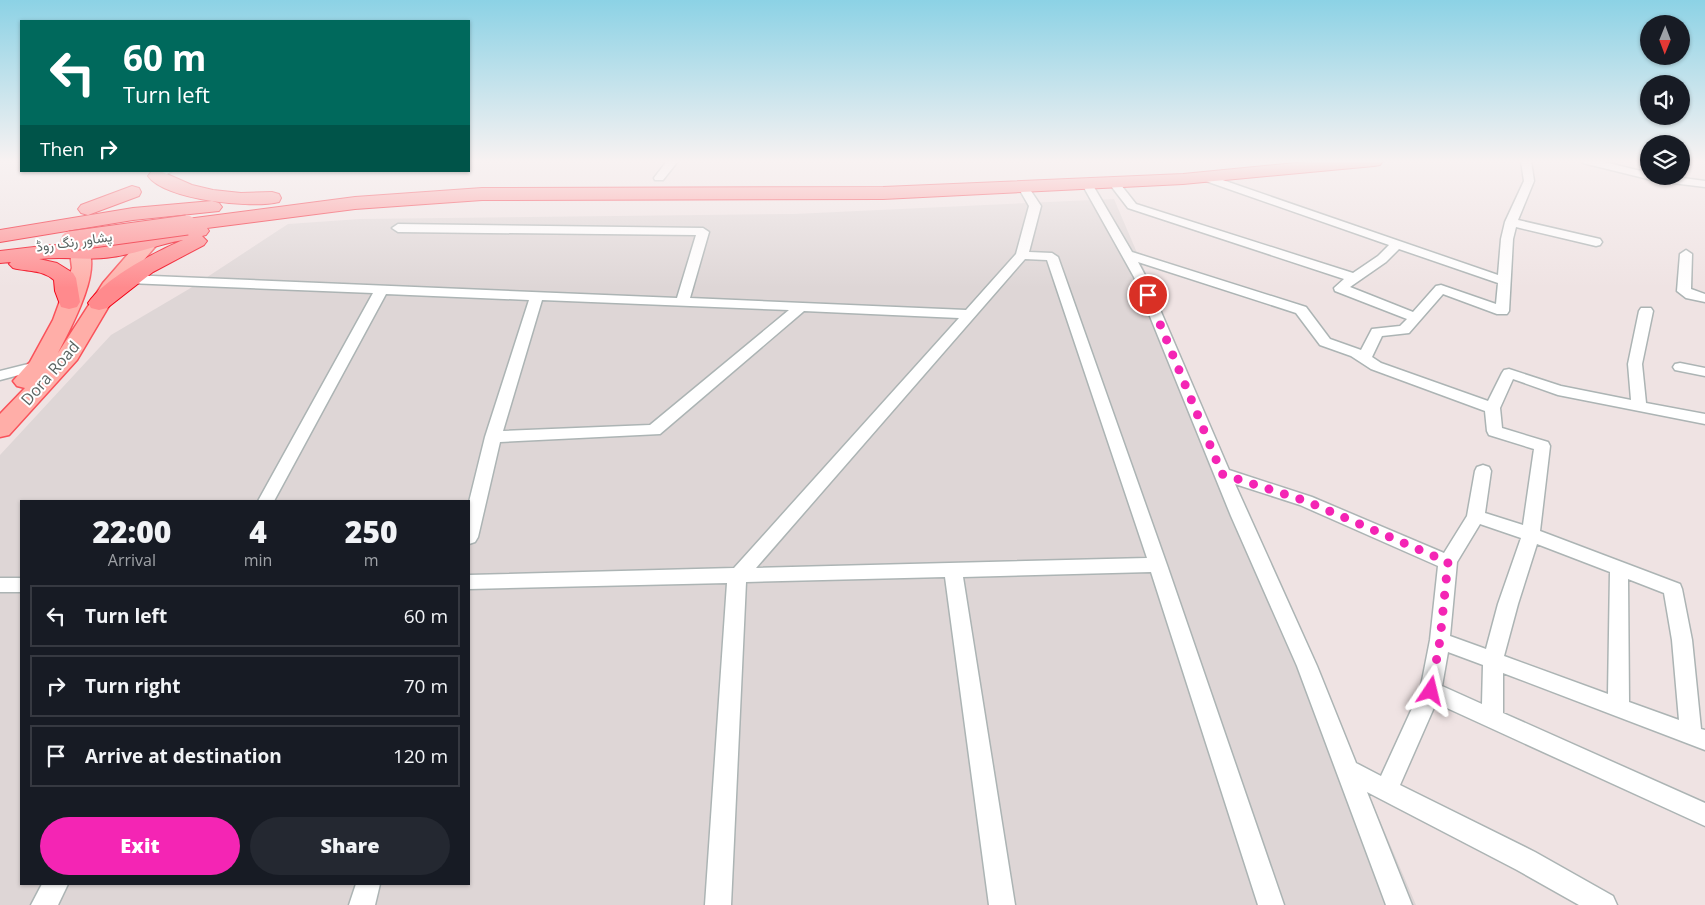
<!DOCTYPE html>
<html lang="en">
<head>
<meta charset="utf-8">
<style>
	body { margin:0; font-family:"Open Sans",Vazirmatn,sans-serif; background:#242831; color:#f1f3f6; height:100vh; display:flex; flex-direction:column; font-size:19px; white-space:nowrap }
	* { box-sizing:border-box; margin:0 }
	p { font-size:16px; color:#9ea1a6 }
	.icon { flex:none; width:28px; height:28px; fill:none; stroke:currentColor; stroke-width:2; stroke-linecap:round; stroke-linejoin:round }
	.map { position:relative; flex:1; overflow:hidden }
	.panel { position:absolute; left:20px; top:500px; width:450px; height:385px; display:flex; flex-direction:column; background:#171b24; border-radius:0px; box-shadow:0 1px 4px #0004 }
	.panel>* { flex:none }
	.top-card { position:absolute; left:20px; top:20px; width:450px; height:152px; border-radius:0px; box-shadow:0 1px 4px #0004; background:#00695c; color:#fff; overflow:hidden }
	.needle { width:32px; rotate:181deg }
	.fabs { position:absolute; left:1640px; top:15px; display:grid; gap:10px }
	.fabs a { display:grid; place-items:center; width:50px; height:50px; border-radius:50%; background:#171b24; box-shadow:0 1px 4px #0004; font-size:25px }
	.pin { position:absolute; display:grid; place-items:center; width:42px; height:42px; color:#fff; margin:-21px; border:2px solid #fff; border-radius:50%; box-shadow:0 1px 5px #0007 }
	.me { position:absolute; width:55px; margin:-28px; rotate:10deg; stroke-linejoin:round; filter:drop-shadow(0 0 4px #0008) }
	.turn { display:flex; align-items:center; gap:18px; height:105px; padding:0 20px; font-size:22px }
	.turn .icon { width:65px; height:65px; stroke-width:2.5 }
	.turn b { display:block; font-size:35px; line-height:42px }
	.then { display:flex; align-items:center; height:48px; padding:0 20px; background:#0003; gap:10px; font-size:19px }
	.eta { display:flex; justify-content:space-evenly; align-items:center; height:85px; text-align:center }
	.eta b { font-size:30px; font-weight:800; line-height:35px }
	.primary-button { display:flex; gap:10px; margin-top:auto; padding:10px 20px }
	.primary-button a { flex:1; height:58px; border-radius:30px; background:#f425b4; color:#fff; font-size:20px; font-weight:800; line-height:58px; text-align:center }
	.primary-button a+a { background:#242831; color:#f1f3f6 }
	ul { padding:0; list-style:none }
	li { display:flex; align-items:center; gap:15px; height:62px; margin:0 10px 8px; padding:0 10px; border:2px solid #363941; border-radius:0px }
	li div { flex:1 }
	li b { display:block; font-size:19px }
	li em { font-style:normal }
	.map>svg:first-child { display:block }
	.industrial { fill:#ded6d6; fill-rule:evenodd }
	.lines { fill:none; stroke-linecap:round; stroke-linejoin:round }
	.street-casing { stroke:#acb4b4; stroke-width:3 }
	.primary-casing { stroke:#fa525a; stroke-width:3 }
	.highway-casing { stroke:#f20014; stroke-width:2 }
	.street { fill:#fff; fill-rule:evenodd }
	.primary { fill:#ffaea8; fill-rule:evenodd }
	.highway { fill:#ff8a8d; fill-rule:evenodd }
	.highway-bridge-casing { stroke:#f20014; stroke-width:21; stroke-linecap:butt }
	.highway-bridge { stroke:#ff8a8d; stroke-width:19 }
	.route { stroke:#f425b4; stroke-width:9; stroke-dasharray:0 16.2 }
	.labels { text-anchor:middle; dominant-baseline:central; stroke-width:4; stroke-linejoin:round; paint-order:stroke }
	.far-street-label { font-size:14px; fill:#5b6563; stroke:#fff }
	.street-label { font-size:16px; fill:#5b6563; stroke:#fff }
</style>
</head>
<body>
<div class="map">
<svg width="1705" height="905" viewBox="0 0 1705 905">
	<rect width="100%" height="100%" fill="#efe3e3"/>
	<path class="industrial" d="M 1114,199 L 1416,905 L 0,905 L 0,455 L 111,335 L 189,289 L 288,224 L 360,219 L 794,214 ZM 21,501 L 469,501 L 469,884 L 21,884 Z"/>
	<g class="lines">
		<defs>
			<g id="street">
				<polygon points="667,161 678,161 663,180 655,180 654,178"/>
				<path d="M 1521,161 L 1531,161 L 1534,181 L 1518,220 L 1600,239 L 1602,242 L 1600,245 L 1596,246 L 1516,227 L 1513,239 L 1509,311 L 1507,314 L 1497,314 L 1443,294 L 1409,333 L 1382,336 L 1372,357 L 1381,363 L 1488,401 L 1502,373 L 1504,370 L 1509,369 L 1561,386 L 1631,400 L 1628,364 L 1639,311 L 1641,308 L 1651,308 L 1653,311 L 1642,364 L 1646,403 L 1705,414 L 1705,424 L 1558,395 L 1513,379 L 1500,408 L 1502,428 L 1548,442 L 1550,446 L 1540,531 L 1680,584 L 1682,589 L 1692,640 L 1701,729 L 1705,730 L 1705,750 L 1503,673 L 1503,713 L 1705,803 L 1705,826 L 1436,703 L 1400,785 L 1535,852 L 1613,896 L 1617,905 L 1579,905 L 1517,870 L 1367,792 L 1412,905 L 1386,905 L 1297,666 L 1231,516 L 1134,277 L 1082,184 L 1083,182 L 1091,182 L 1132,252 L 1306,307 L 1330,339 L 1361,350 L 1372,329 L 1400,326 L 1407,319 L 1335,291 L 1334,288 L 1344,279 L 1128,208 L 1108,182 L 1109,180 L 1117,180 L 1136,204 L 1353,273 L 1378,256 L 1389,245 L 1200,179 L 1199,177 L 1204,174 L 1208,175 L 1498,275 L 1501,239 L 1505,222 L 1524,181 ZM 1399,249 L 1498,283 L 1496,304 L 1441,285 L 1436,286 L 1413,312 L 1350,287 L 1386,262 ZM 1138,262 L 1296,313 L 1320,345 L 1351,356 L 1371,369 L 1485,411 L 1487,431 L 1489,435 L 1534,449 L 1523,525 L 1485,513 L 1491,471 L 1489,467 L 1483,465 L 1477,467 L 1475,471 L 1467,516 L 1444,553 L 1312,497 L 1229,470 L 1146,277 ZM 1235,484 L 1300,505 L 1438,566 L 1430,640 L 1420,691 L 1381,776 L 1356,763 L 1317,666 ZM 1480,524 L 1521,538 L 1498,604 L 1486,649 L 1450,636 L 1457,562 ZM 1537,544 L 1610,572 L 1608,694 L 1504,656 L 1518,604 ZM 1628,579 L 1664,593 L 1672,640 L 1679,720 L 1629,702 ZM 1448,652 L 1483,665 L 1482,704 L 1442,686 Z"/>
				<polygon points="1582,161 1600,161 1649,173 1649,176 1668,176 1705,181 1705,187 1656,181 1583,163"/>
				<polygon points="154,171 172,171 167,174 154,175"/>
				<path d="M 1023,184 L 1027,185 L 1041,206 L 1029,252 L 1052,253 L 1058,257 L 1167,565 L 1284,905 L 1258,905 L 1151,572 L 963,577 L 1015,905 L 989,905 L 945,577 L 746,582 L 731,905 L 705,905 L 727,583 L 469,589 L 469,575 L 734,568 L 959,318 L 804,311 L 660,434 L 500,442 L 478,537 L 475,542 L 469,544 L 469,502 L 485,437 L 529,300 L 386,294 L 274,501 L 258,501 L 373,293 L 128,283 L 122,279 L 128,275 L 677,298 L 696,235 L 398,232 L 392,228 L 398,224 L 703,228 L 709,232 L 690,298 L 966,310 L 1016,254 L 1029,206 L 1018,187 ZM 1025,259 L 1047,260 L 1147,558 L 756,568 ZM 542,300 L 789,310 L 650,425 L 503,431 Z"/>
				<polygon points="1686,250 1692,254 1691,289 1705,294 1705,302 1686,298 1677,291 1680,254"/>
				<polygon points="44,360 49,361 51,364 49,367 0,380 0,371"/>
				<polygon points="1680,363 1705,368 1705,376 1675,370 1673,367 1675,364"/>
				<rect x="0" y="578" width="21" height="14"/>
				<polygon points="42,884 68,884 58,905 31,905"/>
				<polygon points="356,884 380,884 375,905 349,905"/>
			</g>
			<path id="primary" d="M 150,235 L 157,237 L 160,241 L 119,289 L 77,360 L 9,435 L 0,437 L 0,414 L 25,388 L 17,386 L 13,381 L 30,362 L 53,320 L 72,268 L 70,252 L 73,248 L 80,246 L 87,248 C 103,270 69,331 58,353 L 103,283 L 143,237 Z"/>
			<g id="highway">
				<path d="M 1316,161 L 1383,161 L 1380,165 L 1374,166 L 1183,184 L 883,199 L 482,200 L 355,209 L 207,228 L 209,231 L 206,235 L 202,236 L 207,241 L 204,245 L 153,272 L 107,308 L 99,310 L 91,308 L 88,303 C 105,278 155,252 183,240 C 159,244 136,254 112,257 C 87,261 63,256 39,259 L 57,263 L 73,273 L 76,278 L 80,302 L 77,307 L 69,309 L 61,307 L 55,291 L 54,280 C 41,269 28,272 13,268 L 9,264 L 11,262 L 0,263 L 0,251 L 51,245 L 95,247 L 112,245 L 179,228 L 177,225 L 180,221 L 187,219 L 355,197 L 482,188 L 883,187 L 1183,174 Z"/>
				<path d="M 160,171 L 192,185 L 213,190 L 241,193 L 272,192 L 279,194 L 281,198 L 279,202 C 252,209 164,200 148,176 L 151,172 Z"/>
				<polygon points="132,186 139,188 141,192 139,196 88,215 81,213 78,209 81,205"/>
				<polygon points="212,201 219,203 222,207 219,211 133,220 0,242 0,230 133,208"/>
			</g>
		</defs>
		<use href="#street" class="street-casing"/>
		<use href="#primary" class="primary-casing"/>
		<use href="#highway" class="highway-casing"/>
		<use href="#street" class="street"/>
		<use href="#primary" class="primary"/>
		<use href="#highway" class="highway"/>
		<defs>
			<polyline id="highway-bridge" points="70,241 187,225"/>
		</defs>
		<use href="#highway-bridge" class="highway-bridge-casing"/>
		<use href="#highway-bridge" class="highway-bridge"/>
	</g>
	<linearGradient id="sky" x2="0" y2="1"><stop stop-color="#8cd2e5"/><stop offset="0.56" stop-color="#f8f2f2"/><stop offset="1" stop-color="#f8f2f2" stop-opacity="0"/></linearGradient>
	<rect width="1705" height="288" fill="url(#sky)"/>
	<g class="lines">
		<polyline class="route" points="1148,295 1222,474 1306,501 1448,562 1440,640 1431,691"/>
	</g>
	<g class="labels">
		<g class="far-street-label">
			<text transform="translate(74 241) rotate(-8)">پشاور رنگ روڈ</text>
		</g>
		<g class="street-label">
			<text transform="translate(50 373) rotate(-49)">Dora Road</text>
		</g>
	</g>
</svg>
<div class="fabs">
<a><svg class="needle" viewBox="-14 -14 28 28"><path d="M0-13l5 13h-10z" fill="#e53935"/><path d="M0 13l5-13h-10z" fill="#9ea1a6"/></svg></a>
<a><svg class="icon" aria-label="sound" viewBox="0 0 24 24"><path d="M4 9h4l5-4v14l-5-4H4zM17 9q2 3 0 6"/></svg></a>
<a><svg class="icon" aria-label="layers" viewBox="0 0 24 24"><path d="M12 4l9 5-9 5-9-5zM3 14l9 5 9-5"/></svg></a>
</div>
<div class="pin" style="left:1148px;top:295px;background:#d93025"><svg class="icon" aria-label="arrive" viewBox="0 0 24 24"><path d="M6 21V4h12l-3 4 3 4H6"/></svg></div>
<svg class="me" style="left:1431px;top:691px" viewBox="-20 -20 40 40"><path d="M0-17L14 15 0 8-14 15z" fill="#f425b4" stroke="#fff" stroke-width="4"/></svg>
<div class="top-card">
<div class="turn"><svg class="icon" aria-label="left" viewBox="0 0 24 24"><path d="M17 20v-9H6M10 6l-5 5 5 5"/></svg><div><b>60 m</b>Turn left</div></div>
<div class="then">Then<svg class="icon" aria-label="right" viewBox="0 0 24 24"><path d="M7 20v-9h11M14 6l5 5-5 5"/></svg></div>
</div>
<section class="panel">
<div class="eta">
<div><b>22:00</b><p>Arrival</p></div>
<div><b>4</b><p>min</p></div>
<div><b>250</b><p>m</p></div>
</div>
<ul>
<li><svg class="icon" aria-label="left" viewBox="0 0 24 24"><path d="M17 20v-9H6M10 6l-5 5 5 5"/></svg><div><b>Turn left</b></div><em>60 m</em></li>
<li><svg class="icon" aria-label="right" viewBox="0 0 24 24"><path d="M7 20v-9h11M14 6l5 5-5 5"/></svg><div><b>Turn right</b></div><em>70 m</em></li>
<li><svg class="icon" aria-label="arrive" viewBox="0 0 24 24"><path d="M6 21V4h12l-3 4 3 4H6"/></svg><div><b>Arrive at destination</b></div><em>120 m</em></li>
</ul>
<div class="primary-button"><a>Exit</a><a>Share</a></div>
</section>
</div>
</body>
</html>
